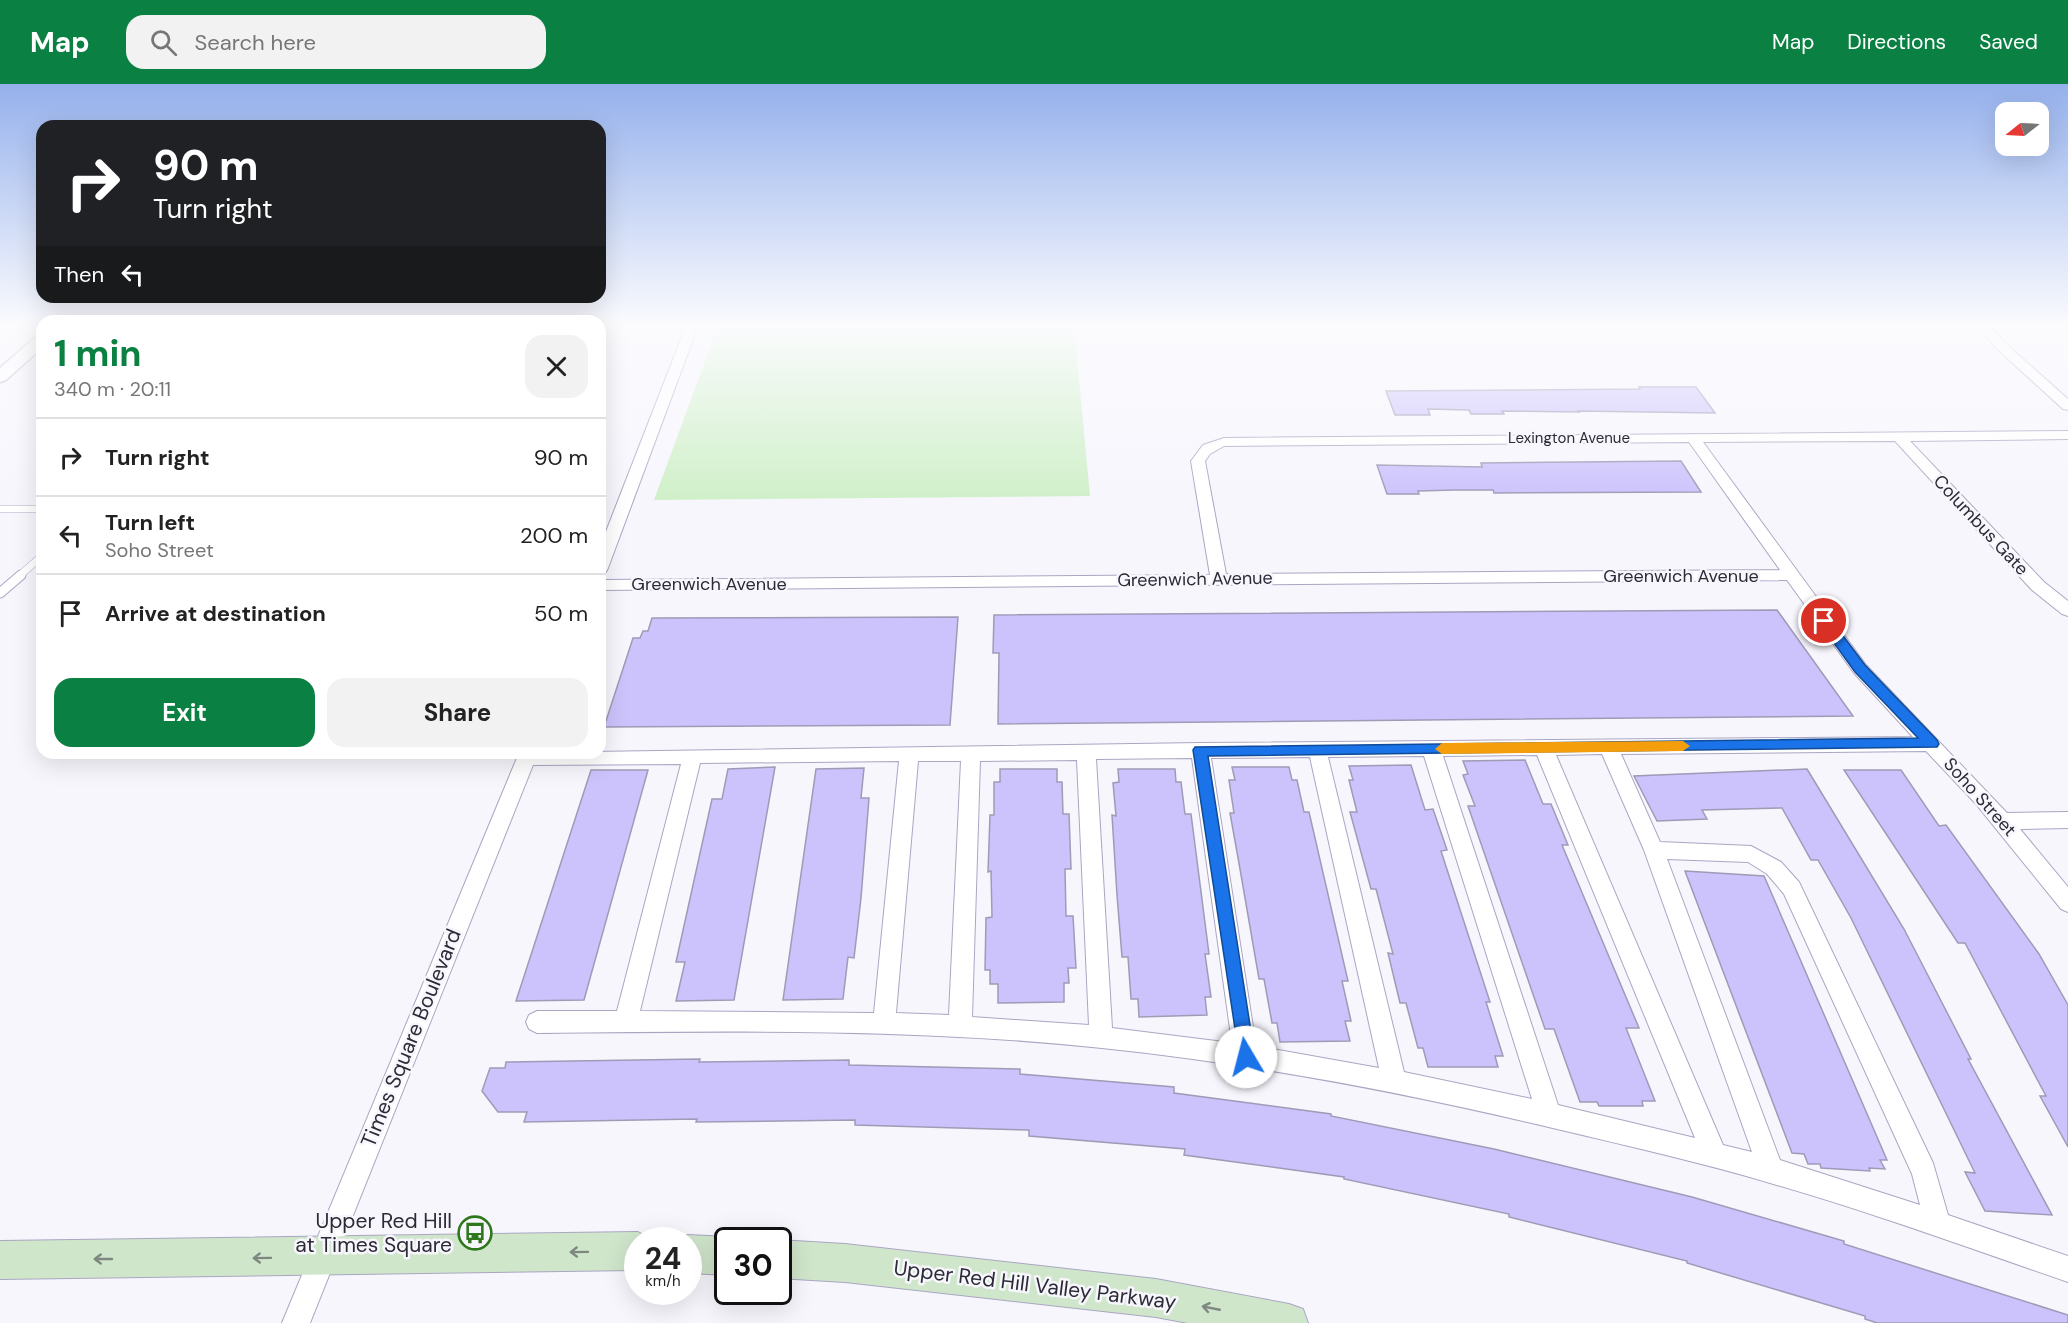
<!DOCTYPE html>
<html lang="en">
<head>
<meta charset="utf-8">
<style>
	body { margin:0; font-family:"DM Sans",sans-serif; background:#f2f2f2; color:#222; height:100vh; display:flex; flex-direction:column; font-size:22px; white-space:nowrap }
	* { box-sizing:border-box; margin:0 }
	p { font-size:20px; color:#767676 }
	.icon { flex:none; width:33px; height:33px; fill:none; stroke:currentColor; stroke-width:2; stroke-linecap:round; stroke-linejoin:round }
	.map { position:relative; flex:1; overflow:hidden }
	.details { position:absolute; left:36px; top:231px; width:570px; height:444px; display:flex; flex-direction:column; background:#fff; border-radius:18px; box-shadow:0 6px 24px #0002 }
	.details>* { flex:none }
	.hud { position:absolute; left:36px; top:36px; width:570px; height:183px; border-radius:18px; box-shadow:0 6px 24px #0002; background:#202124; color:#fff; overflow:hidden }
	.needle { width:39px; rotate:252deg }
	.buttons { position:absolute; left:1995px; top:18px; display:grid; gap:12px }
	.buttons a { display:grid; place-items:center; width:54px; height:54px; border-radius:12px; background:#fff; box-shadow:0 6px 24px #0002; font-size:30px }
	.speed { position:absolute; left:624px; top:1143px; display:flex; gap:12px; font-size:30px; font-weight:700; text-align:center }
	.speed>* { display:grid; place-content:center; width:78px; height:78px; border-radius:50%; background:#fff; box-shadow:0 6px 24px #0002; line-height:1 }
	.speed small { font-size:15px; font-weight:400 }
	.speed .limit { border:3px solid #111; border-radius:9px; background:#fff; color:#111 }
	.pin { position:absolute; display:grid; place-items:center; width:51px; height:51px; color:#fff; margin:-26px; border:3px solid #fff; border-radius:50%; box-shadow:0 2px 6px #0007 }
	.me { position:absolute; width:66px; margin:-33px; rotate:352deg; stroke-linejoin:round; filter:drop-shadow(0 0 4px #0008) }
	.turn { display:flex; align-items:center; gap:21px; height:126px; padding:0 18px; font-size:27px }
	.turn .icon { width:78px; height:78px; stroke-width:2.5 }
	.turn b { display:block; font-size:42px; line-height:51px }
	.then { display:flex; align-items:center; height:57px; padding:0 18px; background:#0003; gap:12px; font-size:22px }
	.round { display:grid; place-items:center; flex:none; width:63px; height:63px; border-radius:18px; background:#f2f2f2 }
	.head { display:flex; align-items:center; justify-content:space-between; height:102px; padding:0 18px }
	h1 { font-size:36px; font-weight:700; line-height:45px; color:#0b8043 }
	.primary-button { display:flex; gap:12px; margin-top:auto; padding:12px 18px }
	.primary-button a { flex:1; height:69px; border-radius:18px; background:#0b8043; color:#fff; font-size:24px; font-weight:700; line-height:69px; text-align:center }
	.primary-button a+a { background:#f2f2f2; color:#222 }
	ul { padding:0; list-style:none }
	li { display:flex; align-items:center; gap:18px; height:78px; padding:0 18px; border-top:2px solid #e0e0e0 }
	li div { flex:1 }
	li b { display:block; font-size:22px }
	li em { font-style:normal }
	header { display:flex; align-items:center; gap:36px; box-sizing:border-box; height:84px; padding:0 30px; background:#0b8043; color:#fff }
	header strong { font-size:28px }
	nav { display:flex; gap:33px; margin-inline-start:auto; font-size:21px }
	.search { width:420px; height:54px; background:#f2f2f2; display:flex; align-items:center; gap:15px; box-sizing:border-box; padding:0 21px; border-radius:18px; color:#767676; font-size:22px }
	.map>svg:first-child { display:block }
	.green { fill:#d0f0c9 }
	.building { fill:#ccc3fc; stroke:#9e9bb6; stroke-width:1.5 }
	.lines { fill:none; stroke-linecap:round; stroke-linejoin:round }
	.service-far1-casing { stroke:#aaa6c2; stroke-width:8 }
	.service-casing { stroke:#aaa6c2; stroke-width:11 }
	.minor-casing { stroke:#aaa6c2; stroke-width:2 }
	.tertiary-casing { stroke:#aaa6c2; stroke-width:3 }
	.secondary-casing { stroke:#aaa6c2; stroke-width:2 }
	.service-far1 { stroke:#fff; stroke-width:7 }
	.service { stroke:#fff; stroke-width:9 }
	.minor { fill:#fff; fill-rule:evenodd }
	.tertiary { fill:#fff; fill-rule:evenodd }
	.secondary { fill:#d0e6cb; fill-rule:evenodd }
	.oneway { stroke:#7e8880 }
	.route { fill:#1a73e8; stroke:#114b97; stroke-width:1.5 }
	.slow { fill:#f59e0b }
	.labels { text-anchor:middle; dominant-baseline:central; stroke-width:5; stroke-linejoin:round; paint-order:stroke }
	.far-street-label { font-size:15px; fill:#2c2a35; stroke:#f7f6fd }
	.street-label { font-size:18px; fill:#2c2a35; stroke:#f7f6fd }
	.near-street-label { font-size:21px; fill:#2c2a35; stroke:#f7f6fd }
	.near-poi-label { font-size:21px; fill:#2c2a35; stroke:#f7f6fd; text-anchor:end }
</style>
</head>
<body>
<header>
<strong>Map</strong>
<div class="search"><svg class="icon" aria-label="search" viewBox="0 0 24 24"><circle cx="10" cy="10" r="6"/><path d="M15 15l6 6"/></svg>Search here</div>
<nav><a>Map</a><a>Directions</a><a>Saved</a></nav>
</header>
<div class="map">
<svg width="2068" height="1239" viewBox="0 0 2068 1239">
	<rect width="100%" height="100%" fill="#f7f6fd"/>
	<polygon class="green" points="718,242 1074,242 1090,412 654,416"/>
	<g class="building">
		<polygon points="1639,303 1696,303 1715,329 1578,327 1579,328 1502,327 1504,330 1471,330 1469,326 1428,325 1430,331 1395,331 1386,307 1640,305"/>
		<polygon points="1681,377 1701,408 1494,409 1493,406 1454,406 1418,407 1419,410 1387,410 1377,381 1482,383 1481,379"/>
		<polygon points="1777,526 1853,632 998,640 999,569 993,569 994,531"/>
		<polygon points="958,533 950,641 604,643 633,554 640,554 643,547 648,547 652,534"/>
		<polygon points="1525,676 1543,720 1551,720 1568,761 1562,761 1639,944 1626,944 1655,1017 1642,1017 1643,1022 1599,1022 1597,1018 1580,1018 1554,945 1545,945 1468,722 1475,722 1463,691 1468,690 1463,677"/>
		<polygon points="1411,681 1425,726 1433,725 1447,766 1441,767 1490,918 1486,918 1503,972 1495,972 1498,983 1428,983 1423,964 1418,964 1406,919 1400,919 1388,869 1393,870 1376,805 1371,805 1350,728 1357,728 1349,696 1353,696 1349,682"/>
		<polygon points="775,683 734,916 676,917 685,878 676,878 712,715 722,715 728,685"/>
		<polygon points="1232,683 1289,683 1292,696 1297,696 1304,728 1309,728 1348,897 1342,897 1351,937 1345,937 1350,957 1280,958 1277,939 1272,939 1264,895 1259,895 1240,785 1230,729 1234,729 1229,696 1235,696"/>
		<polygon points="864,684 861,714 869,714 861,814 854,874 848,873 843,915 783,916 816,685"/>
		<polygon points="1000,685 1057,685 1057,698 1062,698 1063,730 1069,730 1071,785 1065,785 1066,832 1073,832 1076,884 1068,884 1069,899 1064,899 1064,918 998,919 998,900 990,900 990,886 985,886 986,834 992,833 991,787 988,788 990,731 994,731 994,698 1000,698"/>
		<polygon points="1118,685 1175,685 1176,698 1181,698 1185,730 1191,730 1209,870 1205,870 1211,913 1205,913 1207,931 1139,933 1138,915 1131,915 1128,873 1122,873 1117,811 1112,731 1116,732 1113,699 1119,698"/>
		<polygon points="1807,685 1904,845 1971,975 1968,975 2052,1131 1985,1127 1965,1088 1975,1089 1851,834 1818,776 1811,776 1782,724 1702,726 1707,735 1657,737 1634,692"/>
		<polygon points="591,686 648,686 584,916 516,917"/>
		<polygon points="1844,686 1901,686 1939,742 1946,741 2039,870 2068,921 2068,1063 2040,1012 2046,1012 1965,859 1958,859"/>
		<polygon points="1685,787 1764,792 1887,1076 1880,1076 1885,1085 1869,1084 1870,1087 1821,1084 1820,1080 1808,1080 1804,1070 1792,1069"/>
		<polygon points="700,975 699,978 849,976 849,981 1020,985 1020,990 1174,1003 1174,1009 1331,1030 1331,1032 1494,1065 1692,1113 1844,1157 1844,1160 2068,1231 2068,1239 1877,1239 1865,1235 1865,1232 1687,1179 1687,1177 1509,1133 1509,1130 1344,1095 1344,1093 1184,1071 1185,1065 1029,1052 1029,1046 855,1041 855,1036 696,1038 697,1035 524,1038 527,1028 498,1028 482,1007 490,984 505,984 506,978"/>
	</g>
	<g class="lines">
		<defs>
			<g id="service-far1">
				<polyline points="0,425 42,425"/>
				<polyline points="19,492 42,472"/>
			</g>
			<polyline id="service" points="0,509 21,491"/>
			<g id="minor">
				<polygon points="686,242 698,242 608,484 606,488 600,489 600,463"/>
				<polygon points="1978,242 1990,242 2004,258 2068,315 2068,326 2063,325 1996,264"/>
				<path d="M 2068,347 L 2068,355 L 1910,357 L 2044,498 L 2068,517 L 2068,532 L 2062,530 L 2032,506 L 1895,357 L 1703,358 L 1866,581 L 2007,729 L 2068,728 L 2068,744 L 2020,745 L 2068,803 L 2068,828 L 2061,825 L 1976,720 L 1926,667 L 1621,670 L 1660,758 L 1751,762 L 1781,778 L 1799,798 L 1933,1079 L 1948,1131 L 2068,1172 L 2068,1198 C 1969,1164 1871,1128 1770,1099 C 1700,1078 1628,1062 1557,1045 C 1407,1009 1255,980 1102,964 C 914,944 725,947 537,949 L 529,945 L 526,938 L 529,931 L 537,927 L 617,927 L 681,680 L 533,681 L 310,1239 L 282,1239 L 519,669 L 1200,659 L 1913,653 L 1854,589 L 1787,496 L 600,506 L 600,496 L 1210,491 L 1191,377 L 1203,361 L 1224,354 ZM 1689,358 L 1780,486 L 1226,490 L 1205,377 L 1210,370 L 1224,362 ZM 1602,670 L 1644,766 L 1752,1068 L 1723,1061 L 1556,671 ZM 1537,671 L 1695,1054 L 1558,1021 L 1443,672 ZM 1424,672 L 1532,1015 L 1404,988 L 1328,673 ZM 1310,673 L 1379,984 L 1256,962 L 1211,674 ZM 1192,674 L 1232,959 L 1112,944 L 1096,675 ZM 1077,676 L 1089,941 L 972,933 L 980,677 ZM 899,677 L 874,929 L 640,927 L 700,679 ZM 918,677 L 961,677 L 949,931 L 896,929 ZM 1667,775 L 1748,778 L 1767,790 L 1784,810 L 1912,1090 L 1920,1121 L 1780,1076 Z"/>
			</g>
			<polygon id="tertiary" points="42,251 42,264 6,296 0,298 0,284 36,253"/>
			<g id="secondary">
				<polygon points="638,1148 652,1156 638,1156 638,1186 0,1195 0,1157"/>
				<polygon points="688,1151 728,1153 735,1156 728,1156 728,1191 688,1189 688,1156 676,1156"/>
				<polygon points="778,1156 845,1160 1156,1195 1289,1220 1303,1225 1308,1239 1188,1239 1156,1233 845,1198 778,1194"/>
			</g>
		</defs>
		<use href="#service-far1" class="service-far1-casing"/>
		<use href="#service" class="service-casing"/>
		<use href="#minor" class="minor-casing"/>
		<use href="#tertiary" class="tertiary-casing"/>
		<use href="#secondary" class="secondary-casing"/>
		<use href="#service-far1" class="service-far1"/>
		<use href="#service" class="service"/>
		<use href="#minor" class="minor"/>
		<use href="#tertiary" class="tertiary"/>
		<use href="#secondary" class="secondary"/>
	</g>
	<defs><path id="oneway-shaft" d="M-6 0H5M1.5-3L5.5 0L1.5 3" fill="none" stroke-width="1.6" stroke-linecap="round" stroke-linejoin="round" transform="scale(1.5)"/></defs>
	<g class="oneway">
		<use href="#oneway-shaft" transform="translate(579 1168) rotate(179)"/>
		<use href="#oneway-shaft" transform="translate(262 1174) rotate(179)"/>
		<use href="#oneway-shaft" transform="translate(103 1175) rotate(-180)"/>
		<use href="#oneway-shaft" transform="translate(1211 1224) rotate(-169)"/>
	</g>
	<linearGradient id="sky" x2="0" y2="1"><stop stop-color="#95b1ec"/><stop offset="0.58" stop-color="#fbfbfe"/><stop offset="1" stop-color="#fbfbfe" stop-opacity="0"/></linearGradient>
	<rect width="2068" height="415" fill="url(#sky)"/>
	<polygon class="route" points="1824,532 1829,533 1865,581 1937,656 1939,660 1937,663 1208,672 1255,973 1252,978 1246,981 1240,978 1193,666 1195,663 1918,654 1855,588 1818,537"/>
	<polygon class="slow" points="1683,657 1690,662 1683,667 1442,670 1435,665 1442,659"/>
	<defs>
		<symbol id="bus-ring" viewBox="-11 -11 22 22"><circle r="9.5" fill="#f7f6fd" stroke="#2f771b" stroke-width="1.5"/><path d="M-5-6H5V4H4V6H2V4H-2V6H-4V4H-5ZM-3.5-4V0h7V-4ZM-3.5 1.2v1.5H-2V1.2ZM2 1.2v1.5H3.5V1.2Z" fill="#2f771b"/></symbol>
	</defs>
	<g fill-rule="evenodd">
		<use href="#bus-ring" x="456" y="1130" width="38" height="38"/>
	</g>
	<g class="labels">
		<g class="far-street-label">
			<text x="1569" y="354">Lexington Avenue</text>
		</g>
		<g class="street-label">
			<text transform="translate(1981 441) rotate(47)">Columbus Gate</text>
			<text x="1681" y="492">Greenwich Avenue</text>
			<text transform="translate(1195 495) rotate(-1)">Greenwich Avenue</text>
			<text x="709" y="500">Greenwich Avenue</text>
			<text transform="translate(1980 713) rotate(48)">Soho Street</text>
		</g>
		<g class="near-street-label">
			<text transform="translate(411 954) rotate(-68)">Times Square Boulevard</text>
			<text transform="translate(1035 1201) rotate(7)">Upper Red Hill Valley Parkway</text>
		</g>
		<g class="near-poi-label">
			<text x="452" y="1137">Upper Red Hill<tspan x="452" dy="24">at Times Square</tspan></text>
		</g>
	</g>
</svg>
<div class="buttons">
<a><svg class="needle" viewBox="-14 -14 28 28"><path d="M0-13l5 13h-10z" fill="#e53935"/><path d="M0 13l5-13h-10z" fill="#767676"/></svg></a>
</div>
<div class="speed"><div>24<small>km/h</small></div><div class="limit">30</div></div>
<div class="pin" style="left:1824px;top:537px;background:#d93025"><svg class="icon" aria-label="arrive" viewBox="0 0 24 24"><path d="M6 21V4h12l-3 4 3 4H6"/></svg></div>
<svg class="me" style="left:1246px;top:973px" viewBox="-20 -20 40 40"><circle r="19" fill="#fff"/><path d="M0-13L10 11 0 6-10 11z" fill="#1a73e8"/></svg>
<div class="hud">
<div class="turn"><svg class="icon" aria-label="right" viewBox="0 0 24 24"><path d="M7 20v-9h11M14 6l5 5-5 5"/></svg><div><b>90 m</b>Turn right</div></div>
<div class="then">Then<svg class="icon" aria-label="left" viewBox="0 0 24 24"><path d="M17 20v-9H6M10 6l-5 5 5 5"/></svg></div>
</div>
<section class="details">
<div class="head"><div><h1>1 min</h1><p>340 m · 20:11</p></div><a class="round"><svg class="icon" aria-label="close" viewBox="0 0 24 24"><path d="M6 6l12 12M18 6L6 18"/></svg></a></div>
<ul>
<li><svg class="icon" aria-label="right" viewBox="0 0 24 24"><path d="M7 20v-9h11M14 6l5 5-5 5"/></svg><div><b>Turn right</b></div><em>90 m</em></li>
<li><svg class="icon" aria-label="left" viewBox="0 0 24 24"><path d="M17 20v-9H6M10 6l-5 5 5 5"/></svg><div><b>Turn left</b><p>Soho Street</p></div><em>200 m</em></li>
<li><svg class="icon" aria-label="arrive" viewBox="0 0 24 24"><path d="M6 21V4h12l-3 4 3 4H6"/></svg><div><b>Arrive at destination</b></div><em>50 m</em></li>
</ul>
<div class="primary-button"><a>Exit</a><a>Share</a></div>
</section>
</div>
</body>
</html>
